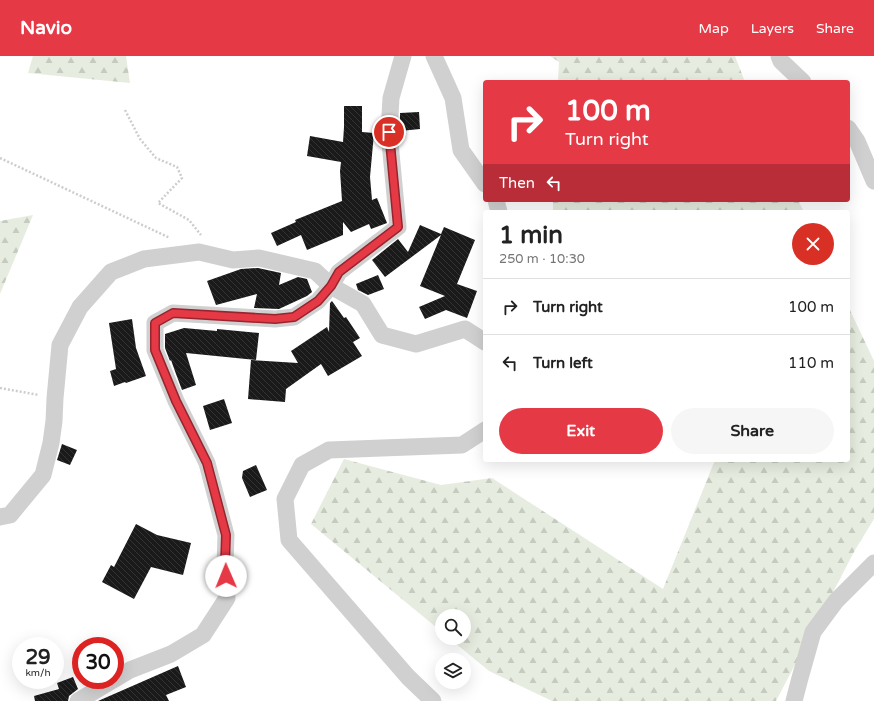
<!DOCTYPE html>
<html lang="en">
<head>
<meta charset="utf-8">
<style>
	body { margin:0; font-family:"Varela Round",sans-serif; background:#f6f6f6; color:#222; height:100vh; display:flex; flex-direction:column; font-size:15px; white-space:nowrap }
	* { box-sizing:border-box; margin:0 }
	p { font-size:13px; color:#767676 }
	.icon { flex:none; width:22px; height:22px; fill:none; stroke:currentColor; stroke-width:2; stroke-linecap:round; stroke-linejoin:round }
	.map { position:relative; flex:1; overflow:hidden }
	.side { position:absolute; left:483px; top:154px; width:367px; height:252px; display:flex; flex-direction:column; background:#fff; border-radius:4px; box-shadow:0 4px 16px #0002 }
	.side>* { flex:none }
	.guide { position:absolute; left:483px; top:24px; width:367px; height:122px; border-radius:4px; box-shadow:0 4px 16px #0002; background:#e63946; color:#fff; overflow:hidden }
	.fabs { position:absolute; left:435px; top:553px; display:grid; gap:8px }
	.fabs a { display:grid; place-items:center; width:36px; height:36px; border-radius:50%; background:#fff; box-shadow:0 4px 16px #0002; font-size:20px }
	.speed { position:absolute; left:12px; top:581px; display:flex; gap:8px; font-size:20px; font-weight:700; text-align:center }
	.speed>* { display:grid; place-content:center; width:52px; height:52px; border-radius:50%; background:#fff; box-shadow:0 4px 16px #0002; line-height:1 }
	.speed small { font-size:10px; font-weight:400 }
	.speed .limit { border:6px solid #d22; background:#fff; color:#111 }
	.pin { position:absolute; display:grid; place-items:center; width:34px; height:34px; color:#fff; margin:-17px; border:2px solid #fff; border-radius:50%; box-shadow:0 1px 4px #0007 }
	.me { position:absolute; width:44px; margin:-22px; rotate:359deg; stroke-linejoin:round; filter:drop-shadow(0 0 3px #0008) }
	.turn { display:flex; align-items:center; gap:14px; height:84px; padding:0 16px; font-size:18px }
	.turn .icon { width:52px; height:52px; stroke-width:2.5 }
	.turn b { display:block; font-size:28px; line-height:34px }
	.then { display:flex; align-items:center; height:38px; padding:0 16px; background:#0003; gap:8px; font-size:15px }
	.round { display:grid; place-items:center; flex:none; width:42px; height:42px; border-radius:21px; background:#f6f6f6 }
	.headline { display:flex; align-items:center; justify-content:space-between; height:68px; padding:0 16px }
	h1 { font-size:24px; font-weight:700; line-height:30px }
	.cta { display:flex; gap:8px; margin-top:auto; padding:8px 16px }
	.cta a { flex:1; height:46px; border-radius:24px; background:#e63946; color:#fff; font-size:16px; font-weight:700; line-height:46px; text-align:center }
	.cta a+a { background:#f6f6f6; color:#222 }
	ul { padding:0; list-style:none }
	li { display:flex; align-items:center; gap:12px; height:56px; padding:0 16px; border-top:1px solid #e0e0e0 }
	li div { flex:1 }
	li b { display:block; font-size:15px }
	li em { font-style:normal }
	header { display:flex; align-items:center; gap:24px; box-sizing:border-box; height:56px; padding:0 20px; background:#e63946; color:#fff }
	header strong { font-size:19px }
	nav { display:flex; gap:22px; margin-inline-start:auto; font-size:14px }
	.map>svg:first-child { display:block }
	.forest { fill:url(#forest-firs) }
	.building { fill:url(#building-back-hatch) }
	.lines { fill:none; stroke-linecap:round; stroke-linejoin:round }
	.path { stroke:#cdcdcd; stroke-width:2.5; stroke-dasharray:2 2; stroke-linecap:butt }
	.street { stroke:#d0d0d0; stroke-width:17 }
	.route-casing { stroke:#96252e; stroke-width:10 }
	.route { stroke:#e63946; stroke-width:7 }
</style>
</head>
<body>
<header>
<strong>Navio</strong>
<nav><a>Map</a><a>Layers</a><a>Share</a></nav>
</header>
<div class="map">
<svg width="874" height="645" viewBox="0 0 874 645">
	<defs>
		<pattern id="forest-firs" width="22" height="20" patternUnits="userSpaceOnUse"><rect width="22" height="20" fill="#e6ecdf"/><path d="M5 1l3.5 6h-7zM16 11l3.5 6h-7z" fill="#c6cbc0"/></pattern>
		<pattern id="building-back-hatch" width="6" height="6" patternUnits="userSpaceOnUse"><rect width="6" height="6" fill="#1a1a1a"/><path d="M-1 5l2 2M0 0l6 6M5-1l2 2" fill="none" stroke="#333"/></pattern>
	</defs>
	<rect width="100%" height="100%" fill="#fff"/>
	<g class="forest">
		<polygon points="33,0 126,0 130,27 28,17"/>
		<polygon points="550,0 735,0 745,26 558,26 559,6"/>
		<polygon points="553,144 798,144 804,156 553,156"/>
		<polygon points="33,159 0,238 0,165"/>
		<polygon points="848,250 874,305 874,463 855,494 776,645 552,645 489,615 449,582 464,582 464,560 442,560 442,576 311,468 344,403 441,429 492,422 663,533 715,404 848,404"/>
	</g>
	<g class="building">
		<polygon points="344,50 362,50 362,76 374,77 370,121 372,144 377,142 387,167 371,173 369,168 351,176 343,166 343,179 307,194 301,179 277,190 271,177 296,166 295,164 342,145 340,115 341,106 307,100 310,80 343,86 344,71"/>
		<polygon points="419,56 420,73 400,75 400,57"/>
		<polygon points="420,169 441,178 444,171 475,184 457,228 477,235 467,262 446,254 425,263 419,251 445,240 420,230 441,179 385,221 372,204 398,183 408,196"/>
		<polygon points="258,212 281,217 279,229 298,221 307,223 312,236 307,240 279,253 254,252 257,238 216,249 207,225 241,213"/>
		<polygon points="378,219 384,233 368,239 358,234 356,228"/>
		<polygon points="332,245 344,262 346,261 360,282 353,286 362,300 328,320 321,308 286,333 285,346 248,343 251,304 298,307 291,295 327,271 329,276 330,247"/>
		<polygon points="132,263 136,292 146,320 126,327 125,326 114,330 110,315 116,313 109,267"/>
		<polygon points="184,272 217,275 217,273 259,277 256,304 186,297 196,329 182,334 176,318 171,304 170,305 165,292 165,278"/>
		<polygon points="224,343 232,367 210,374 203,350"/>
		<polygon points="62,388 77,394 70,409 57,404"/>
		<polygon points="256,409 267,434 250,441 242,422 243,415"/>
		<polygon points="136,468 157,479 191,487 183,519 151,511 134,543 102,526 111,509 114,511"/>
		<polygon points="178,610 186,631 166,639 169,645 98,645"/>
		<polygon points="73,621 78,633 69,640 68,645 35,645 34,640 59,633 57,627"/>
	</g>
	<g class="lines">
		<g class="path">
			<polyline points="125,54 140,83 156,102 177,111 182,122 158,147 189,164 201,179"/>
			<polyline points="0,102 170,182"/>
			<polyline points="0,332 39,339"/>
		</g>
		<g class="street">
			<polyline points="434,0 453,42 461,94 485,128"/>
			<polyline points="779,0 781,5 803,26"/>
			<polyline points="848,72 857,85 874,125"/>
			<polyline points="496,144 499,156"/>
			<polyline points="0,461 10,459 43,419 51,387 54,365 55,342 60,289 80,251 111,216 144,203 199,196 233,204 259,202 315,215 331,230 363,248 382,279 416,288 465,273 485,286"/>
			<polyline points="115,623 130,614 171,598 203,579 227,542 225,509 226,479 207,407 176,345 155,294 155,267 173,257 275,263 294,261 318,245 331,230 339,216 398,171 389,76 391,42 403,0"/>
			<polyline points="78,645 113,624"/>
			<polyline points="433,645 408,621 289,484 285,443 302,409 329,394 462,389 485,374"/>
			<polyline points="794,645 800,622 813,576 836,545 874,507"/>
		</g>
	</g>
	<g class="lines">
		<defs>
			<polyline id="route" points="226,520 225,509 226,479 207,407 176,345 155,294 155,267 173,257 275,263 294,261 318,245 331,230 339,216 398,171 389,76"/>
		</defs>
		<use href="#route" class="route-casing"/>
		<use href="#route" class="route"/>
	</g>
</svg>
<div class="fabs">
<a><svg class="icon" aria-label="search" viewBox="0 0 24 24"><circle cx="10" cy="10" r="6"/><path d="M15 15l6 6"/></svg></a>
<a><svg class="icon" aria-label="layers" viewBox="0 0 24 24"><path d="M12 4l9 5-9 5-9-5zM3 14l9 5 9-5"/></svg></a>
</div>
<div class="speed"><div>29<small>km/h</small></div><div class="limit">30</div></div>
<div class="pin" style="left:389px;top:76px;background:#d93025"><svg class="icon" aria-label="arrive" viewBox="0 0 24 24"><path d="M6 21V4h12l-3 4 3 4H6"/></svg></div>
<svg class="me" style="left:226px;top:520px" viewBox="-20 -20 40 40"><circle r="19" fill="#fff"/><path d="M0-13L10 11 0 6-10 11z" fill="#e63946"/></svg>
<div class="guide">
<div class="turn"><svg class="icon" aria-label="right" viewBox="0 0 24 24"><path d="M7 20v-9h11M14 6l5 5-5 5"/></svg><div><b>100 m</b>Turn right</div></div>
<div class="then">Then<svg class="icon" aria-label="left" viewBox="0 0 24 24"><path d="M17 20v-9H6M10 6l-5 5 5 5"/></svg></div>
</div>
<section class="side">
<div class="headline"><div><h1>1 min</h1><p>250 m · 10:30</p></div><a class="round" style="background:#d93025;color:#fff"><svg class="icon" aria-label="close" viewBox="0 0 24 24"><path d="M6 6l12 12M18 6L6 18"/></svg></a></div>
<ul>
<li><svg class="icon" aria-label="right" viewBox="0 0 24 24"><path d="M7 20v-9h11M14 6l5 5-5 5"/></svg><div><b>Turn right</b></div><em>100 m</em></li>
<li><svg class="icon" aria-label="left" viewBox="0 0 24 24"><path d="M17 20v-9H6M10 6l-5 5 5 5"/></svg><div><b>Turn left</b></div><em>110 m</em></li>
</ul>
<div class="cta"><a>Exit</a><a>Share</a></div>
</section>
</div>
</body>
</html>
